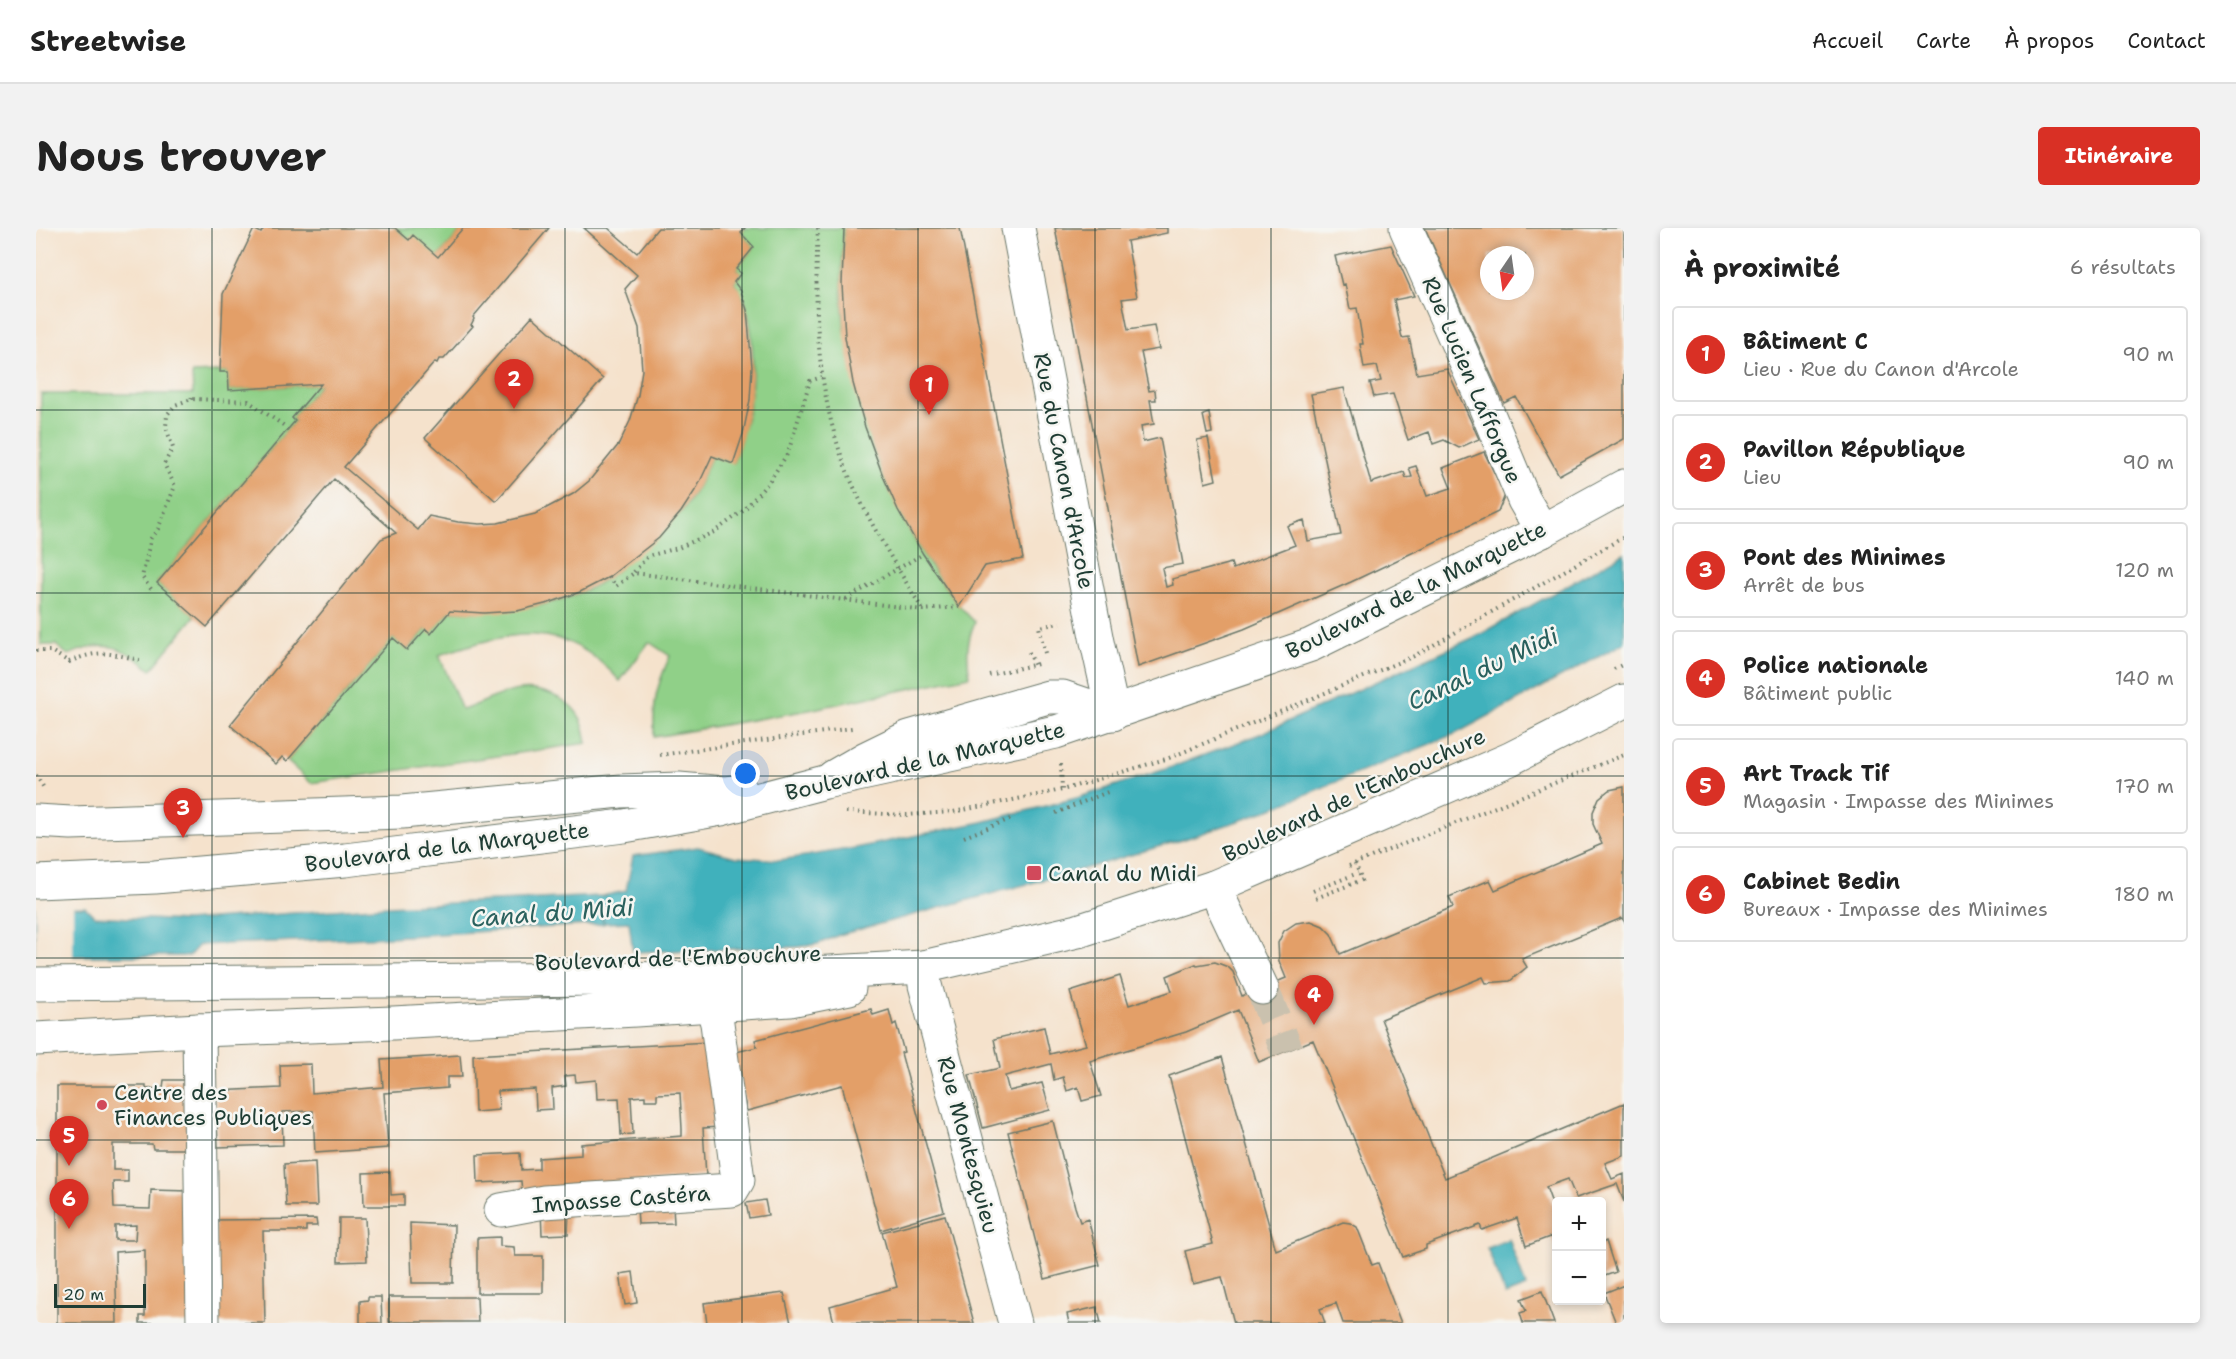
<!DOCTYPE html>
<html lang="fr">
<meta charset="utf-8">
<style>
body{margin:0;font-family:"Shantell Sans",sans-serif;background:#f2f2f2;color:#222}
.controls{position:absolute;right:18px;bottom:18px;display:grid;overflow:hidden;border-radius:6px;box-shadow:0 3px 9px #0003}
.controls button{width:54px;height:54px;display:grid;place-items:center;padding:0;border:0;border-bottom:2px solid #e0e0e0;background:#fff;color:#222;font:30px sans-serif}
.compass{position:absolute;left:1444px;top:18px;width:54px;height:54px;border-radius:50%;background:#fff;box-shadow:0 3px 9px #0003;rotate:193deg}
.scale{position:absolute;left:18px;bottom:15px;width:92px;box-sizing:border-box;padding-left:6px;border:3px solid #1f3d34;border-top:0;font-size:16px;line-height:21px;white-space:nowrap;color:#1f3d34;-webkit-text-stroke:4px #f6f6f2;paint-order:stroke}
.you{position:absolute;left:710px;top:546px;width:21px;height:21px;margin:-15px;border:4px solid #fff;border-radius:50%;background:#1a73e8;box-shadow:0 0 0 9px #1a73e833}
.badge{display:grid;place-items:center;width:39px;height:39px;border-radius:50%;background:#d93025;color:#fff;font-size:20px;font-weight:700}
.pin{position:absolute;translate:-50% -50px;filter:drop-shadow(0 2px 3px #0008)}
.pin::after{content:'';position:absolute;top:32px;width:21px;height:18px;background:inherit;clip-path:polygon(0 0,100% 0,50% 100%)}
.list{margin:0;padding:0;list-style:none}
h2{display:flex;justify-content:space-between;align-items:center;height:78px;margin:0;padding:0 24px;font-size:26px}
h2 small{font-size:20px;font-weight:400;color:#767676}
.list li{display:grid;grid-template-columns:39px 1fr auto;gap:18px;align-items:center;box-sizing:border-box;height:96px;margin:0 12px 12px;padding:0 12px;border:2px solid #e0e0e0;border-radius:6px}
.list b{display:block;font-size:22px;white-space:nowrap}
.list p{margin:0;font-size:20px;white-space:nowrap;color:#767676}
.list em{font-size:20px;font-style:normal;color:#767676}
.map{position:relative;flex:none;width:1588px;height:1095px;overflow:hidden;border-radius:6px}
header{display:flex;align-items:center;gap:36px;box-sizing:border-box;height:84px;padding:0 30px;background:#fff;border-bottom:2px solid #e0e0e0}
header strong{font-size:28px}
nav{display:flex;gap:33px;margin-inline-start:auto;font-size:21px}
.intro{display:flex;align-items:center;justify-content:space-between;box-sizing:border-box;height:144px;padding:0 36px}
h1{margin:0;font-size:42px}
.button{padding:15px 27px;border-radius:6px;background:#d93025;color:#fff;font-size:21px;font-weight:700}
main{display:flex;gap:36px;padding:0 36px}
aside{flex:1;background:#fff;border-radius:6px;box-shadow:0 3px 9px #0003}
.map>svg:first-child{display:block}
</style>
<header>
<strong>Streetwise</strong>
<nav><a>Accueil</a><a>Carte</a><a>À propos</a><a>Contact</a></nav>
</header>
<div class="intro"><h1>Nous trouver</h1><a class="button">Itinéraire</a></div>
<main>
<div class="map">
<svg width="1588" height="1095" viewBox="0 0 1588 1095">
<rect width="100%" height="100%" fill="#f6f6f2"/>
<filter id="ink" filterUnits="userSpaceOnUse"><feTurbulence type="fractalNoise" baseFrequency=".0167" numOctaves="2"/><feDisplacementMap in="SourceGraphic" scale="12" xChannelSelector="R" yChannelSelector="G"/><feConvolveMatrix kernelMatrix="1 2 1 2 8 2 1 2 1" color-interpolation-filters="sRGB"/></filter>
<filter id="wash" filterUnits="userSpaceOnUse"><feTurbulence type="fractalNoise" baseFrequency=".008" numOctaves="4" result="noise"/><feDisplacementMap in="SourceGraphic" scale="24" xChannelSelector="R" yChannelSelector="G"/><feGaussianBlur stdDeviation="1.35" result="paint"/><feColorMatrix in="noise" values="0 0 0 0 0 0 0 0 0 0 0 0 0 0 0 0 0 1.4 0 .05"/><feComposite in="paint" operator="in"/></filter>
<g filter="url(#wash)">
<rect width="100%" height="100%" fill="#f5e2cc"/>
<path fill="#90d088" stroke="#58865e" stroke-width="1.5" d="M359,0H427L402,29L373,12Z
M709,0H808C806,36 804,74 810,110C822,192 850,270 896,340C909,359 922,378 939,394C931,412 930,428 934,448L773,482L618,509C617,474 620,459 634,428L613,414L584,453C527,389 476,403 403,427L426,482C445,476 463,465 483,462C502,459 530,469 541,485C548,494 549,505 551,515L275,555L251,533L357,410L372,422L390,401L395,405L414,383C468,386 527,381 573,349C585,340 596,328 607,318C619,307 634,297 645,284C659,268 667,247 676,228L697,235C704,215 711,194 714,172C719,138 719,81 698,54L705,45L700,41L718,19L705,5Z
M184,144H192L193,162L285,156L256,190L259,193L121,355L159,388L115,442C86,417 68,411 32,427L20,417H5V166H157L156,145Z"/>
<path fill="#41b1bc" stroke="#307778" stroke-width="1.5" d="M1588,325V415L1421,505L1214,589L1152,610L1058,638L803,707L782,716L761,719L597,724L593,694L569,695L563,683L564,674L562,683L568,696L354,709L163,717L153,728H0V680L49,679L58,688L149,693L351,678L566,668L590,663L597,628L662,619L700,629L744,632L819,620L946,594L1041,570L1139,538L1224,506L1445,406Z
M1473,1011L1490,1059L1469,1067L1451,1020Z"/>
<path fill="#f5e2cc" d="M37,676V731H0V677Z"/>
<g id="blocks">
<path fill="#e39f68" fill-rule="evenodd" d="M228,0H359L373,12L377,7L402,29L427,0H513L437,89L438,91L435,97L437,98L408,131H403L401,135L399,134L308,239L382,302L393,288L422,294L444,296L462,295L499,286L537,266L553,253L583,216L594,193L602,167L606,142L603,100L589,61L601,47L548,0H572L601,25L622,0H709L705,5L718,19L700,41L705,45L698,54L705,63L711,82L716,139L714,172L707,206L697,236L676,228L662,258L645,284L623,310L573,349L544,364L513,375L481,383L448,385L414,383L395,406L390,401L371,422L357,410L251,533L246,529L240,536L194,497L345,311L360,305L298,251L171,399L121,355L259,193L256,190L285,156L193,162L192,144H184L187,66L218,1L225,5Z
M808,0H924L987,331L949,338L923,379L887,326L862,282L847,248L829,199L817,155L809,109L806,56Z
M1019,0H1131V5L1091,13L1101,69L1086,71L1092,102L1118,98L1123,121L1105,124L1113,163L1119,162L1120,172H1114L1118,196L1105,198L1107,214L1124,210L1147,336L1126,340L1130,359L1137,357L1136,351L1195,335L1197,341L1259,317L1251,298L1268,292L1272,313L1305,307L1275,166L1308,160L1335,255L1368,244L1370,250L1376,249L1373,240L1380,238L1391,268L1415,260L1407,240L1448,224L1469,267L1462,284L1315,354L1208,401L1102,439Z
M1389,0H1588V211L1523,247L1480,169L1468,175ZM1453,27H1489V63H1453Z
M1355,17L1378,68L1358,72L1366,110L1373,109L1381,146L1411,141L1443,211L1423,220L1408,212L1397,216L1393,204L1372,212L1357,166L1338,169L1334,155L1345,153L1341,138L1328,140L1324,116H1327L1321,80L1314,81L1309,56L1306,57L1299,28Z
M496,88L567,151L460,273L389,210Z
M1173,185L1176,205L1171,206L1167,187Z
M1172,210L1180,252L1169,255L1161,212Z
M1588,559V693L1586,690L1486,731L1491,739L1474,753L1450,755L1447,749L1345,791L1409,950L1588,875V928L1569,935L1576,951L1588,946V974L1581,956L1540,970L1532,951L1510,959L1517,978L1520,977V1020L1516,1008L1490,1018L1481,990L1446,1002L1444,997L1390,1017V1021L1367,1029L1277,812L1223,834L1202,782L1150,804L1054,833L1065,868L1046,873L1042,859L1031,863L1027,849L1018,852L1015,836L969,848L973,863L1006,855L1014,882L947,900L933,847L964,840L958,811L1008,799L1014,826L1050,817L1034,764L1084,748L1093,777L1136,763L1131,748L1160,736L1161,737L1179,734L1192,739L1197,744L1206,768L1250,750L1243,733L1242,715L1248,703L1260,695L1275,693L1287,698L1295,706L1304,726L1417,679L1413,669L1454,652L1459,662L1566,616L1557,596V584L1563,570L1573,562Z
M835,781L837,787L853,782L857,797L860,795L868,824L865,825L908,983L845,1002L806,857L711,883L696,825L721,819L719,812Z
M672,814L685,899L667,900L670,948L486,964L485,953L442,955L441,927L484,925L485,942L503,941V930L545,927V916L646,908V901L644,865L621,866V872H609V868L595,869L597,906L585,907L583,870L561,871L560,852L540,854L539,847L529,848L530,858L516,860L517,881L500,882L499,861L462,863L463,882L439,884L437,827Z
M424,827L426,849H411V860L348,865L352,920L279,925L277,883L246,884L247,917L182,919L180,863L245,860L244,837L275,836L276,865L347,859L345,832Z
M1186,829L1240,1022L1307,994L1314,995L1321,999L1336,1037L1342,1035L1365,1095H1307L1300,1075L1284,1081L1289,1095H1198L1186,1049L1157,1056L1149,1023L1177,1016L1133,848Z
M128,852H153V921H117L116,916H77V942H92V954H77L78,980L114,981L115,962L154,963L155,1095H104V1088H109V1022L79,1024L81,1095H21V858H110V861L127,860ZM100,997L99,1012H79V998Z
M1017,893L1039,979L1044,994L1052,991L1064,1037L1009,1051L972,904Z
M279,934L281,978H250L248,936Z
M354,944L355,967L368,966V978H328L327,945Z
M729,972L732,987L713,990L710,975Z
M637,978L638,995L602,996L601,979Z
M533,981L532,1006L506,1007L505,982Z
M909,987L938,1095H798L794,1078L861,1059L846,1004Z
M303,990H329L331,1033L302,1034Z
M280,991L281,998H270V1003H227L229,1095H181L179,992Z
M374,995L418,997L417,1055H376Z
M464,1009V1018L478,1019L479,1028H507V1065H441V1010Z
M1570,1013L1580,1044L1566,1049V1015Z
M597,1044L601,1075L589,1077L584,1046Z
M1588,1057V1095H1580L1568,1065Z
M1506,1063L1518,1095H1487L1484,1085L1490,1083L1485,1071Z
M748,1065L755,1095H671L668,1075Z
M332,1069H345L346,1095H324V1073L332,1072Z
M353,1069H441L442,1094H353Z
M1061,1079L1065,1095H1033L1031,1086Z"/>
</g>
</g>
<g filter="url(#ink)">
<use href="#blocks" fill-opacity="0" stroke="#6a7769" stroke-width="1.5"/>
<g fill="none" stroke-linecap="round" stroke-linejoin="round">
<path stroke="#cac1ae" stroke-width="33" stroke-dasharray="33 16" stroke-linecap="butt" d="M1226,760L1251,823"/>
<defs>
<path id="minor" d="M982,0L1061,414L1077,486
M1370,0L1443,164L1488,272L1506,303
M797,549L830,530L873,509L1012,469H1027L1077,486
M1178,659L1226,760
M887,739L889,757L979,1095
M163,802L167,1095
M465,982L508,974L696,962L702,952L681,795L676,777"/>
<path id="major" d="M0,593L35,595L366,584L585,563L643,561L689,565L705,563
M0,654L119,649L309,632L588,598L685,581L789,554L1020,504L1275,417L1506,303L1588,258
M0,756L680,750L887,739L1042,703L1178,659L1474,531L1588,473
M0,811L163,802L357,795L600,782L754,772L813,760"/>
</defs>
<use href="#minor" stroke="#6a7769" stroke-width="35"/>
<use href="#major" stroke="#6a7769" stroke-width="35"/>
<path stroke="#6a7769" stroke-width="4" stroke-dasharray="1.5 4.5" stroke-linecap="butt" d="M782,0C778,81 780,161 809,238C829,289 859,336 887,382
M155,171L158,166
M598,344L612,328L642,320L678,304L707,283L732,255L752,225L774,153L786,149
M573,349L580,358L598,345L887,382L923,379
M115,361L106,349L115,310L122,301L139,258L128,236L137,220L130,199L131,187L139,177L155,171L212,173L250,199
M810,371L887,326
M0,423H15L33,434C63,421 72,425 104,432
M993,424L999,438
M1009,425L1003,399L1024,395
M1578,441L1588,436
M953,447L1002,436
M624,527L816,500
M1025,536L1026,562
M0,547L8,560
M810,584L870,587L917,584L1026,562L1133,530L1378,428L1588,309
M1020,585L1074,563
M928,609L977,590
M1313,638L1588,527
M1277,663L1322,645
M1280,670L1326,652L1319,635"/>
<use href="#minor" stroke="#fff" stroke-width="33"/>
<use href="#major" stroke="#fff" stroke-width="33"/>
</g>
</g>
<path fill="none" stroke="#1f3d34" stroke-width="1.5" stroke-opacity="0.55" d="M176,0V1095M353,0V1095M529,0V1095M706,0V1095M882,0V1095M1059,0V1095M1235,0V1095M1412,0V1095M0,182H1588M0,365H1588M0,548H1588M0,730H1588M0,912H1588"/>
<g fill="#d1495b" stroke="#f6f6f2" stroke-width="2">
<rect x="990" y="637" width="16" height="16" rx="3"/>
<circle cx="66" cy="877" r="6"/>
</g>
<g text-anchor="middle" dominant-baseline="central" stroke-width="5" stroke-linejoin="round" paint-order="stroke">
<g font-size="22" fill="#1f3d34" stroke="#f6f6f2">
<text transform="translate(1436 152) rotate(67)">Rue Lucien Lafforgue</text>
<text transform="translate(1028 243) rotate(79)">Rue du Canon d'Arcole</text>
<text transform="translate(1380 362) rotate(-26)">Boulevard de la Marquette</text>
<text transform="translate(889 533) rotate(-13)">Boulevard de la Marquette</text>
<text transform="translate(1318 567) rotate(-25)">Boulevard de l'Embouchure</text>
<text transform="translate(411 619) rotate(-7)">Boulevard de la Marquette</text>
<text transform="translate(642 730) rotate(-2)">Boulevard de l'Embouchure</text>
<text transform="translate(932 917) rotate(75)">Rue Montesquieu</text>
<text transform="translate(585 971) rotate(-4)">Impasse Castéra</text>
</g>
<g font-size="22" fill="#1f3d34" stroke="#f6f6f2" text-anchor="start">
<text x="1012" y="645">Canal du Midi</text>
<text x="78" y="864">Centre des<tspan x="78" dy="25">Finances Publiques</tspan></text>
</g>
<g font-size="24" font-style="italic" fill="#29605d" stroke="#f6f6f2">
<text transform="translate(1447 441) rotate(-25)">Canal du Midi</text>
<text transform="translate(516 685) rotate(-4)">Canal du Midi</text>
</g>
</g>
</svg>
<div class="controls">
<button>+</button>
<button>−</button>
</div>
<svg class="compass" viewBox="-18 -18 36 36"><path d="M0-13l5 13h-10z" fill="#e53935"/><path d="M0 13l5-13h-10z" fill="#767676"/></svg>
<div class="scale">20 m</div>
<div class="you"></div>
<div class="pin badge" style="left:893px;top:187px">1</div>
<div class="pin badge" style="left:478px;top:181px">2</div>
<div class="pin badge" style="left:147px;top:610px">3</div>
<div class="pin badge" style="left:1278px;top:797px">4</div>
<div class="pin badge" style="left:33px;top:938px">5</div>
<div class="pin badge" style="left:33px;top:1001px">6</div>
</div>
<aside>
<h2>À proximité<small>6 résultats</small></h2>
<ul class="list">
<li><span class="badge">1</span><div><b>Bâtiment C</b><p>Lieu · Rue du Canon d'Arcole</p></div><em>90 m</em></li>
<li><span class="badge">2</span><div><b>Pavillon République</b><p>Lieu</p></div><em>90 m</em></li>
<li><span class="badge">3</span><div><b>Pont des Minimes</b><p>Arrêt de bus</p></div><em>120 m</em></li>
<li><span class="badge">4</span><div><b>Police nationale</b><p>Bâtiment public</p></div><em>140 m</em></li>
<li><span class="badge">5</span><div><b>Art Track Tif</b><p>Magasin · Impasse des Minimes</p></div><em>170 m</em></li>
<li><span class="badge">6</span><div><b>Cabinet Bedin</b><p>Bureaux · Impasse des Minimes</p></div><em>180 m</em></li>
</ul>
</aside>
</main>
